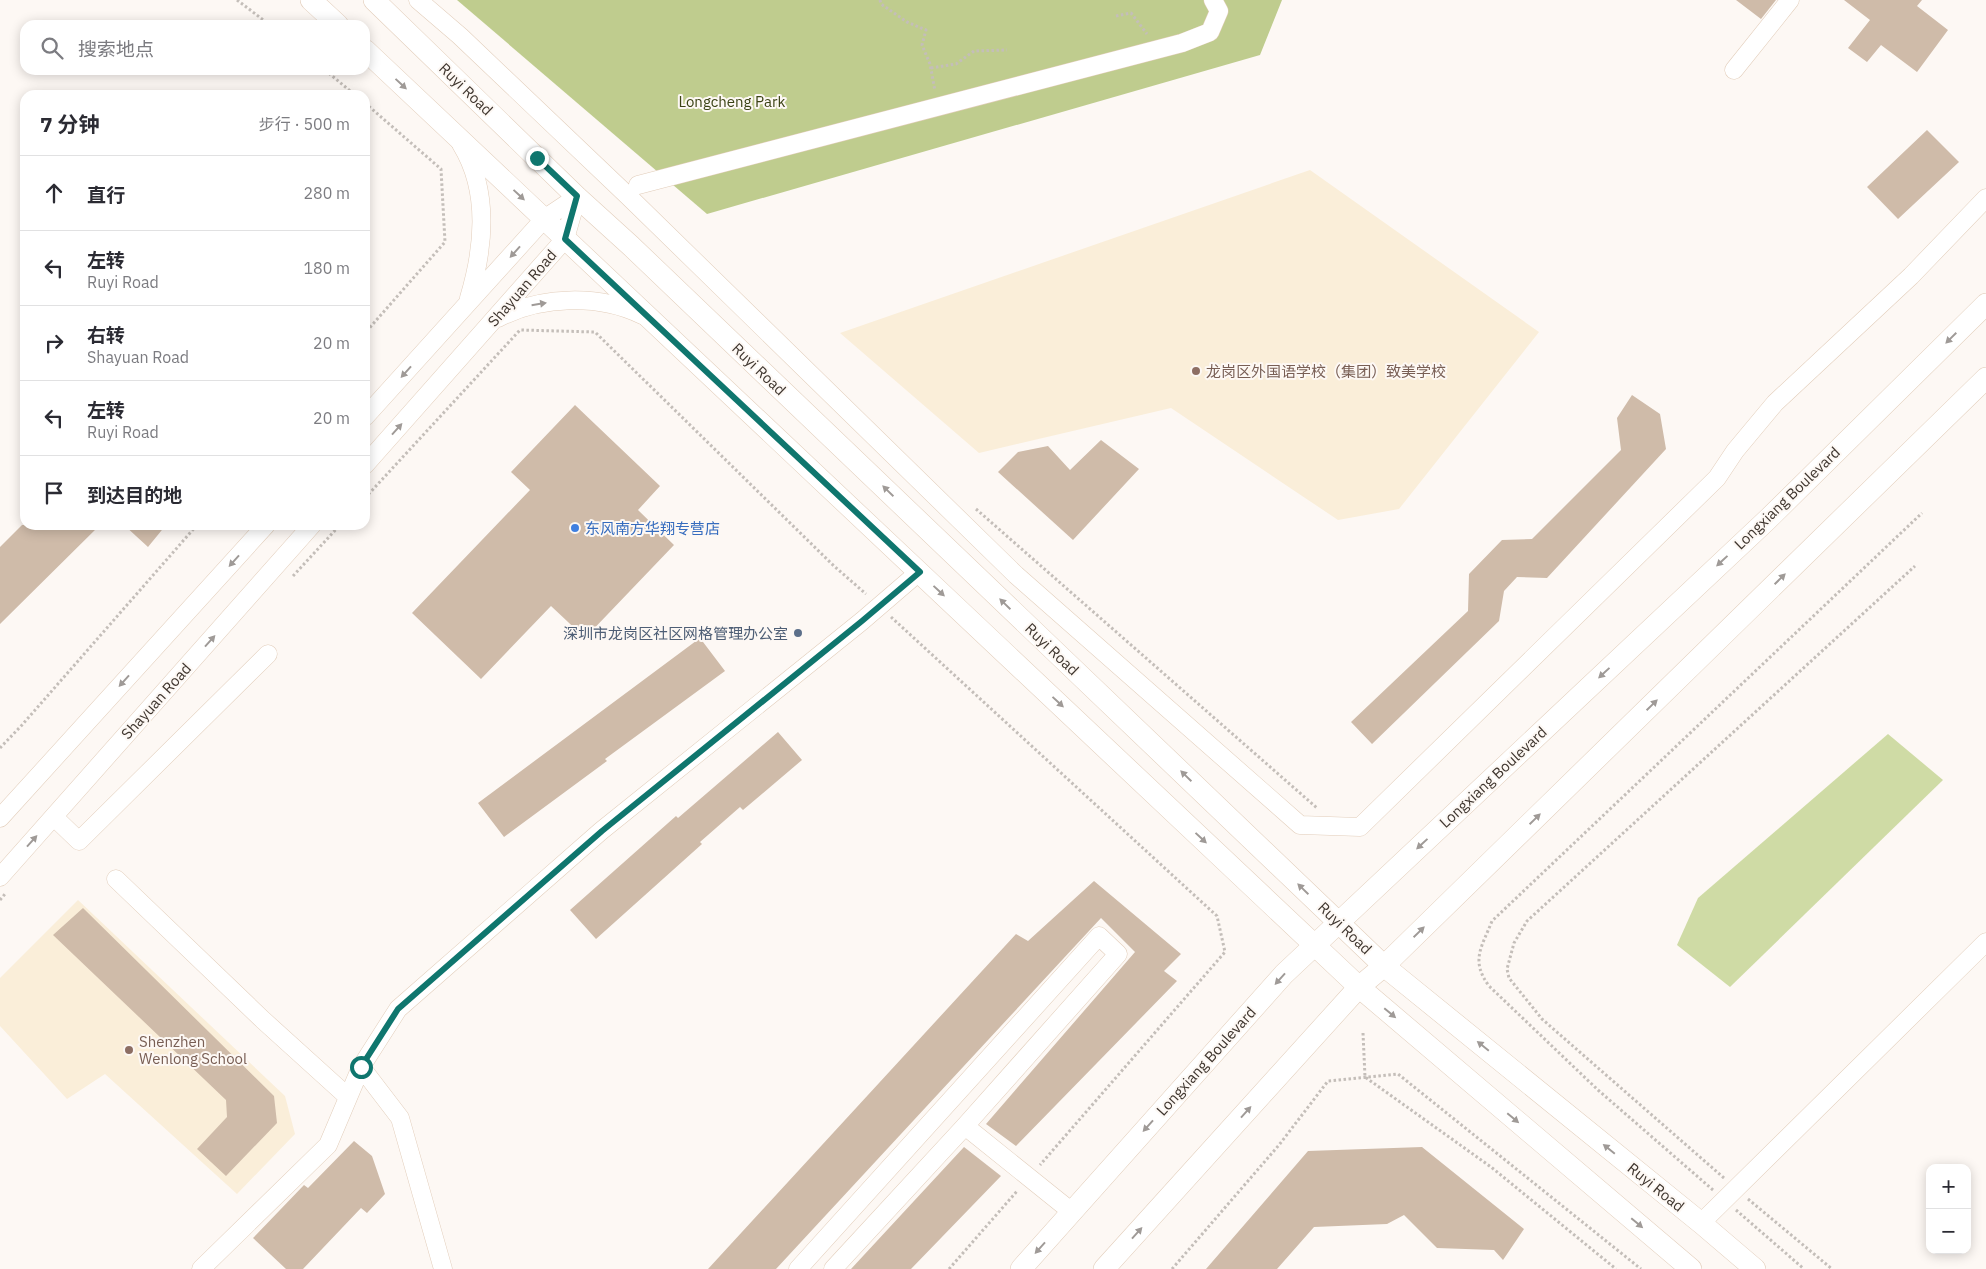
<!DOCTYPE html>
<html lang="zh">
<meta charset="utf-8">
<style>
body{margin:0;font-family:"IBM Plex Sans","Noto Sans SC",sans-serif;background:#f7f7f7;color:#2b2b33}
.controls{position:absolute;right:15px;bottom:15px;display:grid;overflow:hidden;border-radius:10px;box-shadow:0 2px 12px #0003}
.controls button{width:45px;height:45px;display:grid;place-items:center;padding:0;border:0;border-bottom:1px solid #e1e1e2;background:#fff;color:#2b2b33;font:25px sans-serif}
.stop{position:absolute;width:15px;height:15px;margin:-11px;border:4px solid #0f766e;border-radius:50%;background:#fff}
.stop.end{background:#0f766e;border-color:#fff;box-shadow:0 1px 5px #0008}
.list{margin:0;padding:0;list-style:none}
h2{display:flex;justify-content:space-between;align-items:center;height:65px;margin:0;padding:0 20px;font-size:21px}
h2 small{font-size:16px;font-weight:400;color:#7c7c81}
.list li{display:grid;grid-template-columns:32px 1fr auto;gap:15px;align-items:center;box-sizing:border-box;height:75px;padding:0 20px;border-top:1px solid #e1e1e2}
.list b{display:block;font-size:19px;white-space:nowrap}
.list p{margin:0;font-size:16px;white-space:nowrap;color:#7c7c81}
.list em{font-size:16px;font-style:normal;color:#7c7c81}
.icon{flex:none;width:28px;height:28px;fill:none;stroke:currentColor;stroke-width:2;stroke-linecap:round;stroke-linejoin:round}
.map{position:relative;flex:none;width:1986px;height:1269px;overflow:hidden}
.search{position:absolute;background:#fff;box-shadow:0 2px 12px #0003;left:20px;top:20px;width:350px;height:55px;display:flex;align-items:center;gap:12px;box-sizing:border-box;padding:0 18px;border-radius:15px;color:#7c7c81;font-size:19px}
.panel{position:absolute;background:#fff;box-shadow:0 2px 12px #0003;left:20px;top:90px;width:350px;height:440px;border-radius:15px}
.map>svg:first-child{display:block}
</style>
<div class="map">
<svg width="1986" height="1269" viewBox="0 0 1986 1269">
<rect width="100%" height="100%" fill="#fdf8f4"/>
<path fill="#faeed9" d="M1310,170L1539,332L1399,509L1338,520L1171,408L979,453L840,333Z
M78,900L285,1096L295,1134L237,1194L105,1074L67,1099L0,1026V978Z"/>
<path fill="#cfdba5" d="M1888,734L1943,780L1730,987L1677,945L1698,898Z"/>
<path fill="#bfcc8e" d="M457,0H1282L1260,55L707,214Z"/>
<path fill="#cfbba9" d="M1736,0H1776L1761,19Z
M1844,0H1922L1917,6L1948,30L1917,72L1881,45L1867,62L1848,48L1870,20Z
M1927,130L1959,162L1898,219L1867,187Z
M1632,395L1660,414L1666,449L1547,578L1517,577L1504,591L1499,621L1372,744L1351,722L1468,611L1469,574L1502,540L1532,539L1621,450L1617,418Z
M575,405L660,486L638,510L674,545L585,638L551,606L481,679L412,613L530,490L511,472Z
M1101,440L1139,469L1073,540L998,472L1018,452L1048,446L1070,470Z
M22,525H100L0,624V547Z
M124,525H166L148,547Z
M700,638L725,671L605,759L607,761L504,837L478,803Z
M778,732L802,760L743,810L740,807L700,842L702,844L596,939L570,910L676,816L678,818Z
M1094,881L1181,954L1164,971L1177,981L1016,1146L986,1124L1135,952L1101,918L776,1269H708L1016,934L1028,941Z
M83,908L274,1096L277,1123L226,1176L197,1149L227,1117L226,1100L53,935Z
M354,1141L372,1156L385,1194L367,1213L361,1208L303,1269H286L253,1238L304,1185L308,1188Z
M964,1147L1001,1176L911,1269H851Z
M1422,1147L1524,1229L1503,1260L1494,1250L1437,1248L1404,1215L1387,1224L1314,1227L1277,1269H1206L1308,1151Z"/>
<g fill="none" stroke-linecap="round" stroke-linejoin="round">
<defs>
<path id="minor" d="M418,0L460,36L628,196L1016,575L1300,825L1360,827L1717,478L1735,451L1775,403L1911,276L1986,198
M1734,70L1790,0
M461,144C490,191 484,248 469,298
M638,185L1182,43L1210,32L1219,11L1213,0
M498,318C541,296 599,294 642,315
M365,417L544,219L577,197
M365,465L565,239L577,197
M54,817L79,841L268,654
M0,818L266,525
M0,877L312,525
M116,879L263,1020L348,1097
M361,1067L398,1009L601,831L862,621L919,572
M965,1126L1072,1212
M1701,1223L1986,942
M201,1269L328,1145L361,1067L400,1118L443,1269
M798,1269L1099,936L1118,954L965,1126L833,1269"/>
<path id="major" d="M311,0L338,25
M374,0L577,197L631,246L1384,966L1701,1223L1755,1269
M365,50L1359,987L1691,1269
M1021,1269L1284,974L1768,519L1986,304
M1104,1269L1359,987L1384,966L1986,378"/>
</defs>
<use href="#minor" stroke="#e2cdba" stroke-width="19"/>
<use href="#major" stroke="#e2cdba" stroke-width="22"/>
<path stroke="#c4beb9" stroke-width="3" stroke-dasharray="2.5 2.5" stroke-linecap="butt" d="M237,0L270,25
M880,0L881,4L907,22L926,30L922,45L930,64L935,91
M1116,16L1131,13L1147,34
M931,68L956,64L974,51L1007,50
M325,70L355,95
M365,103L441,169L445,242L365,333
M365,498L520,330L595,332L834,566L866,594
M976,509L1317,808
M293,576L340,525
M891,617L1217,916L1225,952L1040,1165
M0,748L22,725L197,525
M0,900L5,894
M1363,1033L1365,1077L1491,1167L1616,1269
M1724,1178L1542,1019L1509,978L1507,969L1514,943L1527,921L1915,566
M1713,1190L1598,1090L1489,986C1470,960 1482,947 1492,921L1922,513
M1748,1199L1832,1269
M1736,1210L1804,1269
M949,1269L1018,1190
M1172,1269L1279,1145L1328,1081L1398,1074L1641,1269"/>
<use href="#minor" stroke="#fff" stroke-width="18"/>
<use href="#major" stroke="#fff" stroke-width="21"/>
</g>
<defs><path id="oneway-solid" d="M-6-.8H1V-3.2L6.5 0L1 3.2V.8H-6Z" transform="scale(1.25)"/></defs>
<g fill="#9f9a97">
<use href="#oneway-solid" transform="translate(401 84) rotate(43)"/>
<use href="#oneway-solid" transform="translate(519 195) rotate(43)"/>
<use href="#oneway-solid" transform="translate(515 252) rotate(132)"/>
<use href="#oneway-solid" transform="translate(539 304) rotate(-9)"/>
<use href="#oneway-solid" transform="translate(1951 338) rotate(135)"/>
<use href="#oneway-solid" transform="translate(406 372) rotate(132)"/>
<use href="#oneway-solid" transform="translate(397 429) rotate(-48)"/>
<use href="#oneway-solid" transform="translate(888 491) rotate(-136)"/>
<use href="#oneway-solid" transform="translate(234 561) rotate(132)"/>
<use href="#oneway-solid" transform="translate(1722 561) rotate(137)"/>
<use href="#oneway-solid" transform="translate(1780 579) rotate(-44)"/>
<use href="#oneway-solid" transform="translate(939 591) rotate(43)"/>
<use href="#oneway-solid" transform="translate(1005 604) rotate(-136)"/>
<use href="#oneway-solid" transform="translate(210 641) rotate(-48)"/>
<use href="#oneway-solid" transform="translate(1604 673) rotate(137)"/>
<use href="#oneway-solid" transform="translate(124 681) rotate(132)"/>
<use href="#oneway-solid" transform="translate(1058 702) rotate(43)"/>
<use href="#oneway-solid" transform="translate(1652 705) rotate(-44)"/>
<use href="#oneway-solid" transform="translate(1186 776) rotate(-136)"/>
<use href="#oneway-solid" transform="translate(1535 819) rotate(-44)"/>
<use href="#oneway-solid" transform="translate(1201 838) rotate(43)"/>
<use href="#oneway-solid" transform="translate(32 841) rotate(-48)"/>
<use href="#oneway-solid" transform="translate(1422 844) rotate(137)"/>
<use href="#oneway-solid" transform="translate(1303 889) rotate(-136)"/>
<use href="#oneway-solid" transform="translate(1419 932) rotate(-44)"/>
<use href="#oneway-solid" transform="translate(1280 979) rotate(132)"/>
<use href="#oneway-solid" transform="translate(1390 1013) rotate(40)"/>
<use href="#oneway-solid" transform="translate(1483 1046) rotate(-141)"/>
<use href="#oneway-solid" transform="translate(1246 1112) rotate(-48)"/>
<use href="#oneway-solid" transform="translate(1513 1118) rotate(40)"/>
<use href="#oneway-solid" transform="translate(1148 1126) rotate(132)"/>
<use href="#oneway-solid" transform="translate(1609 1149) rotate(-141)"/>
<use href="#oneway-solid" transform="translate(1637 1223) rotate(40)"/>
<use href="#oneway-solid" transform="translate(1137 1233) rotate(-48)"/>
<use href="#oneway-solid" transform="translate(1040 1248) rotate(132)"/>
</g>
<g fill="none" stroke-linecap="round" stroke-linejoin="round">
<path stroke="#0f766e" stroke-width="6" d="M361,1067L398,1009L602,831L862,621L920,572L565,239L577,196L537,158"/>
</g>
<g fill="#8d6e63" stroke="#fdf8f4" stroke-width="2">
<circle cx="1196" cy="371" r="5"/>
<circle cx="129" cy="1050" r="5"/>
</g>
<circle fill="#3f7fe0" stroke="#fdf8f4" stroke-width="2" cx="575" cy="528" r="5"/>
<circle fill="#5c6f8a" stroke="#fdf8f4" stroke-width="2" cx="798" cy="633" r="5"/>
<g text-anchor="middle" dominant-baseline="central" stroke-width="4" stroke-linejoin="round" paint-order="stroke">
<g font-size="15" fill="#3f362f" stroke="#fdf8f4">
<text transform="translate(466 89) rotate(44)">Ruyi Road</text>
<text transform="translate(522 288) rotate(-49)">Shayuan Road</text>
<text transform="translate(759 369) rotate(44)">Ruyi Road</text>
<text transform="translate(1787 498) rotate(-44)">Longxiang Boulevard</text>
<text transform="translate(1052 649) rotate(44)">Ruyi Road</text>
<text transform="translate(156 701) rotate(-48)">Shayuan Road</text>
<text transform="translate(1493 777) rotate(-43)">Longxiang Boulevard</text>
<text transform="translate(1345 928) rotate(44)">Ruyi Road</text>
<text transform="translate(1206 1061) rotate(-48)">Longxiang Boulevard</text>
<text transform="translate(1656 1187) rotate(39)">Ruyi Road</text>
</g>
<g font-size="15" fill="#3b4315" stroke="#fdf8f4">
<text x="732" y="101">Longcheng Park</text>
</g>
<g font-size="15" fill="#785e54" stroke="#fdf8f4" text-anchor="start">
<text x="1206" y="371">龙岗区外国语学校（集团）致美学校</text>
<text x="139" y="1041">Shenzhen<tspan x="139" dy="17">Wenlong School</tspan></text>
</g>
<g font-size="15" fill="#366cbe" stroke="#fdf8f4" text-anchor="start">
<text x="585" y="528">东风南方华翔专营店</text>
</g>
<g font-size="15" fill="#4e5e75" stroke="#fdf8f4" text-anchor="end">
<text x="788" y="633">深圳市龙岗区社区网格管理办公室</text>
</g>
</g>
</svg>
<div class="controls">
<button>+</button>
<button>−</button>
</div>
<div class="stop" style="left:361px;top:1067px"></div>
<div class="stop end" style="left:537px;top:158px"></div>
<div class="search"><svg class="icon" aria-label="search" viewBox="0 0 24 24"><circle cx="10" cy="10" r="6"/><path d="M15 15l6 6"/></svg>搜索地点</div>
<section class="panel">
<h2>7 分钟<small>步行 · 500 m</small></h2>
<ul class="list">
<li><svg class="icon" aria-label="ahead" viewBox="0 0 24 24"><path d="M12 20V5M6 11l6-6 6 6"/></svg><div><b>直行</b></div><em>280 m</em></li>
<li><svg class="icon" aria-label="left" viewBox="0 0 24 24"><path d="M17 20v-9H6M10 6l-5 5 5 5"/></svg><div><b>左转</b><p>Ruyi Road</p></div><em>180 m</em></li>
<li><svg class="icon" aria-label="right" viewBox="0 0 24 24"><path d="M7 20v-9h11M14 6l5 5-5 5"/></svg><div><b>右转</b><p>Shayuan Road</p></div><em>20 m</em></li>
<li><svg class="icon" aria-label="left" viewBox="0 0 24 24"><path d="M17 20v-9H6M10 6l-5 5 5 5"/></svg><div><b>左转</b><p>Ruyi Road</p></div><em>20 m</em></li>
<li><svg class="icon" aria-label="arrive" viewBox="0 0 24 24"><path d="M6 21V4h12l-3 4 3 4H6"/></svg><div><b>到达目的地</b></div></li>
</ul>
</section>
</div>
